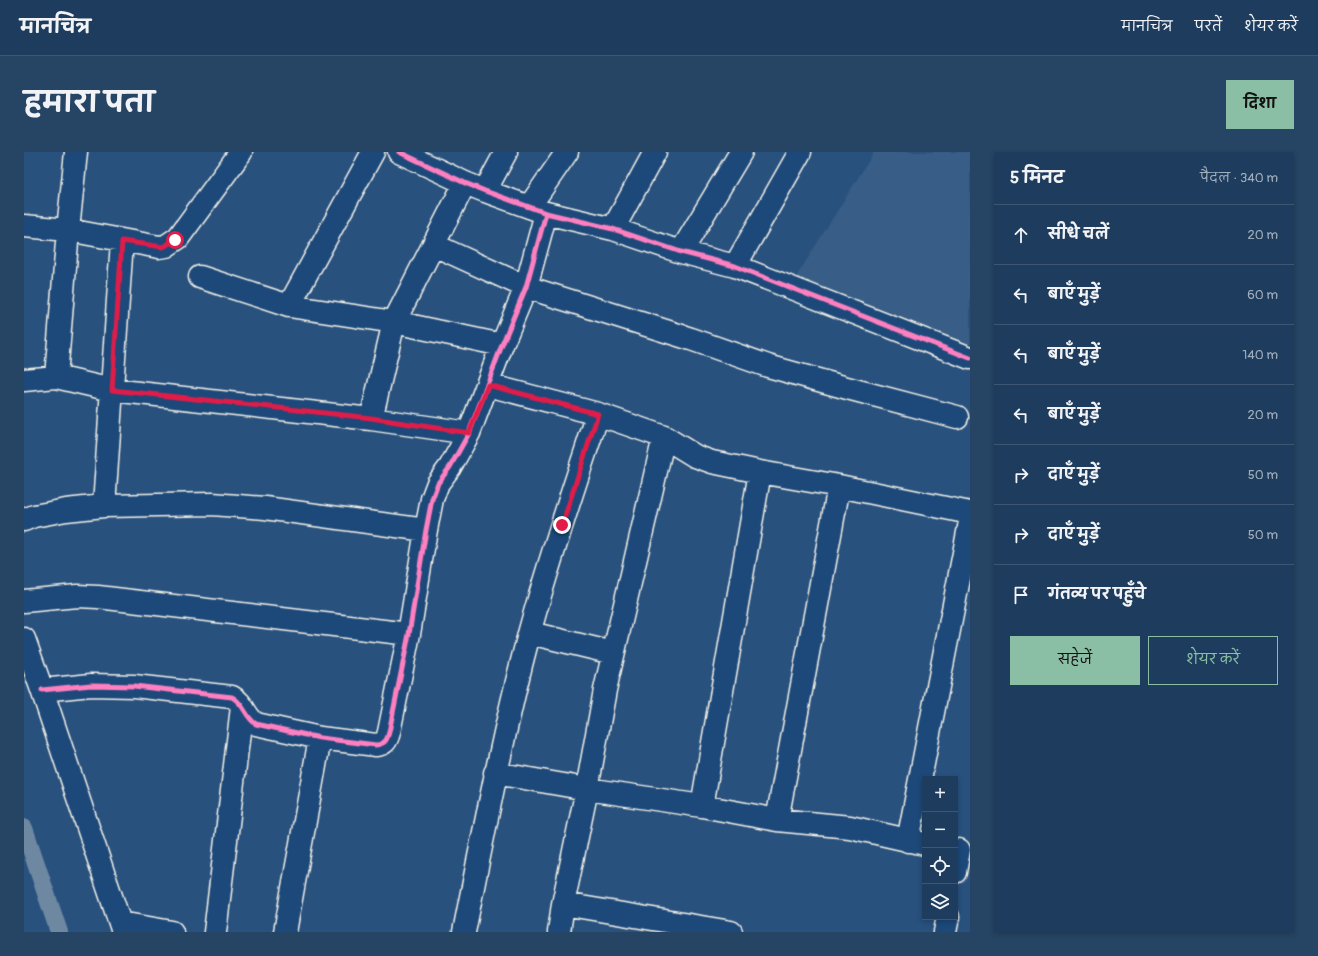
<!DOCTYPE html>
<html lang="hi">
<meta charset="utf-8">
<style>
body{margin:0;font-family:Pangolin,"Playpen Sans Deva",sans-serif;background:#264464;color:#f1f3f6}
.controls{position:absolute;right:12px;bottom:12px;display:grid;overflow:hidden;border-radius:0px;box-shadow:0 2px 6px #0003}
.controls button{width:36px;height:36px;display:grid;place-items:center;padding:0;border:0;border-bottom:1px solid #3c5673;background:#1e3d5e;color:#f1f3f6;font:20px sans-serif}
.stop{position:absolute;width:12px;height:12px;margin:-9px;border:3px solid #e11d48;border-radius:50%;background:#fff}
.stop.end{background:#e11d48;border-color:#fff;box-shadow:0 1px 4px #0008}
.list{margin:0;padding:0;list-style:none}
h2{display:flex;justify-content:space-between;align-items:center;height:52px;margin:0;padding:0 16px;font-size:17px}
h2 small{font-size:13px;font-weight:400;color:#a1aebc}
.list li{display:grid;grid-template-columns:26px 1fr auto;gap:12px;align-items:center;box-sizing:border-box;height:60px;padding:0 16px;border-top:1px solid #3c5673}
.list b{display:block;font-size:15px;white-space:nowrap}
.list em{font-size:13px;font-style:normal;color:#a1aebc}
.actions{display:flex;gap:8px;padding:12px 16px}
.actions a{flex:1;padding:9px 0;border:1px solid #8abfa5;border-radius:0px;text-align:center;font-size:14px;color:#8abfa5}
.actions .main{background:#8abfa5;color:#111}
.icon{flex:none;width:22px;height:22px;fill:none;stroke:currentColor;stroke-width:2;stroke-linecap:round;stroke-linejoin:round}
.map{position:relative;flex:none;width:946px;height:780px;overflow:hidden;border-radius:0px}
header{display:flex;align-items:center;gap:24px;box-sizing:border-box;height:56px;padding:0 20px;background:#1e3d5e;border-bottom:1px solid #3c5673}
header strong{font-size:19px}
nav{display:flex;gap:22px;margin-inline-start:auto;font-size:14px}
.intro{display:flex;align-items:center;justify-content:space-between;box-sizing:border-box;height:96px;padding:0 24px}
h1{margin:0;font-size:28px}
.button{padding:10px 18px;border-radius:0px;background:#8abfa5;color:#111;font-size:14px;font-weight:700}
main{display:flex;gap:24px;padding:0 24px}
aside{flex:1;background:#1e3d5e;border-radius:0px;box-shadow:0 2px 6px #0003}
.map>svg:first-child{display:block}
</style>
<header>
<strong>मानचित्र</strong>
<nav><a>मानचित्र</a><a>परतें</a><a>शेयर करें</a></nav>
</header>
<div class="intro"><h1>हमारा पता</h1><a class="button">दिशा</a></div>
<main>
<div class="map">
<svg width="946" height="780" viewBox="0 0 946 780">
<rect width="100%" height="100%" fill="#28517e"/>
<filter id="ink" filterUnits="userSpaceOnUse"><feTurbulence type="fractalNoise" baseFrequency=".025" numOctaves="2"/><feDisplacementMap in="SourceGraphic" scale="8" xChannelSelector="R" yChannelSelector="G"/><feConvolveMatrix kernelMatrix="1 2 1 2 8 2 1 2 1" color-interpolation-filters="sRGB"/></filter>
<g filter="url(#ink)">
<path fill="#375d86" d="M850,0H946V193L767,133Z"/>
<g fill="none" stroke-linecap="round" stroke-linejoin="round">
<path stroke="#6e88a2" stroke-width="18" d="M0,676L35,780"/>
<defs>
<path id="minor" d="M375,0L441,31L461,39L522,61L589,77L657,100L711,114L946,206
M461,39L482,0
M505,55L543,0
M0,74L44,78L135,95L142,94L154,86L217,0
M589,77L631,0
M410,93L502,135L667,187L744,214L823,236L933,265
M657,100L717,0
M711,114L776,0
M176,125L265,154L370,170L478,193
M265,154L349,0
M32,225L44,78L52,0
M0,228L32,225L88,238L347,267L445,281
M464,233L574,262L640,285L671,304L688,310L736,320L815,334L946,361
M347,267L370,170L441,31
M80,354L98,89
M0,368L10,364L42,358L80,354L188,352L241,356L402,378
M0,449L53,444L74,445L385,482
M506,481L589,501
M0,487L18,538L99,780
M18,538L67,533L110,534L208,545C220,551 221,565 232,572L296,586L352,593C361,592 363,588 365,580L385,482L402,378L408,347L414,331L426,315L445,281L478,193L502,135L522,61
M471,621L563,637L678,654L753,668L826,675L901,692
M678,654L736,320
M753,668L815,334
M884,689L946,370
M931,720L935,698
M539,752L707,780
M96,771L148,780
M191,780L218,555
M261,780L296,586
M440,780C460,680 479,580 505,482C525,408 550,335 574,262
M535,780L539,752L563,637L581,538L640,285
M921,780L924,765"/>
</defs>
<use href="#minor" stroke="#f4f1e8" stroke-width="25"/>
<use href="#minor" stroke="#1f4a7a" stroke-width="22"/>
<defs>
<path id="cycleway" d="M375,0L441,31L461,39L522,61L589,77L657,100L711,114L946,206
M18,538L67,533L110,534L208,545C220,551 221,565 232,572L296,586L352,593C361,592 363,588 365,580L385,482L402,378L408,347L414,331L426,315L445,281L478,193L502,135L522,61"/>
</defs>
<use href="#cycleway" stroke="#1f4a7a" stroke-width="8"/>
<use href="#cycleway" stroke="#ff80c0" stroke-width="5"/>
</g>
</g>
<g fill="none" stroke-linecap="round" stroke-linejoin="round" filter="url(#ink)">
<path stroke="#e11d48" stroke-width="5" d="M151,88L139,95L98,89L88,238L347,266L445,281L464,233L574,262L538,373"/>
</g>
</svg>
<div class="controls">
<button>+</button>
<button>−</button>
<button><svg class="icon" aria-label="locate" viewBox="0 0 24 24"><circle cx="12" cy="12" r="6"/><path d="M12 2v4M12 18v4M2 12h4M18 12h4"/></svg></button>
<button><svg class="icon" aria-label="layers" viewBox="0 0 24 24"><path d="M12 4l9 5-9 5-9-5zM3 14l9 5 9-5"/></svg></button>
</div>
<div class="stop" style="left:151px;top:88px"></div>
<div class="stop end" style="left:538px;top:373px"></div>
</div>
<aside>
<h2>5 मिनट<small>पैदल · 340 m</small></h2>
<ul class="list">
<li><svg class="icon" aria-label="ahead" viewBox="0 0 24 24"><path d="M12 20V5M6 11l6-6 6 6"/></svg><div><b>सीधे चलें</b></div><em>20 m</em></li>
<li><svg class="icon" aria-label="left" viewBox="0 0 24 24"><path d="M17 20v-9H6M10 6l-5 5 5 5"/></svg><div><b>बाएँ मुड़ें</b></div><em>60 m</em></li>
<li><svg class="icon" aria-label="left" viewBox="0 0 24 24"><path d="M17 20v-9H6M10 6l-5 5 5 5"/></svg><div><b>बाएँ मुड़ें</b></div><em>140 m</em></li>
<li><svg class="icon" aria-label="left" viewBox="0 0 24 24"><path d="M17 20v-9H6M10 6l-5 5 5 5"/></svg><div><b>बाएँ मुड़ें</b></div><em>20 m</em></li>
<li><svg class="icon" aria-label="right" viewBox="0 0 24 24"><path d="M7 20v-9h11M14 6l5 5-5 5"/></svg><div><b>दाएँ मुड़ें</b></div><em>50 m</em></li>
<li><svg class="icon" aria-label="right" viewBox="0 0 24 24"><path d="M7 20v-9h11M14 6l5 5-5 5"/></svg><div><b>दाएँ मुड़ें</b></div><em>50 m</em></li>
<li><svg class="icon" aria-label="arrive" viewBox="0 0 24 24"><path d="M6 21V4h12l-3 4 3 4H6"/></svg><div><b>गंतव्य पर पहुँचे</b></div></li>
</ul>
<div class="actions"><a class="main">सहेजें</a><a>शेयर करें</a></div>
</aside>
</main>
